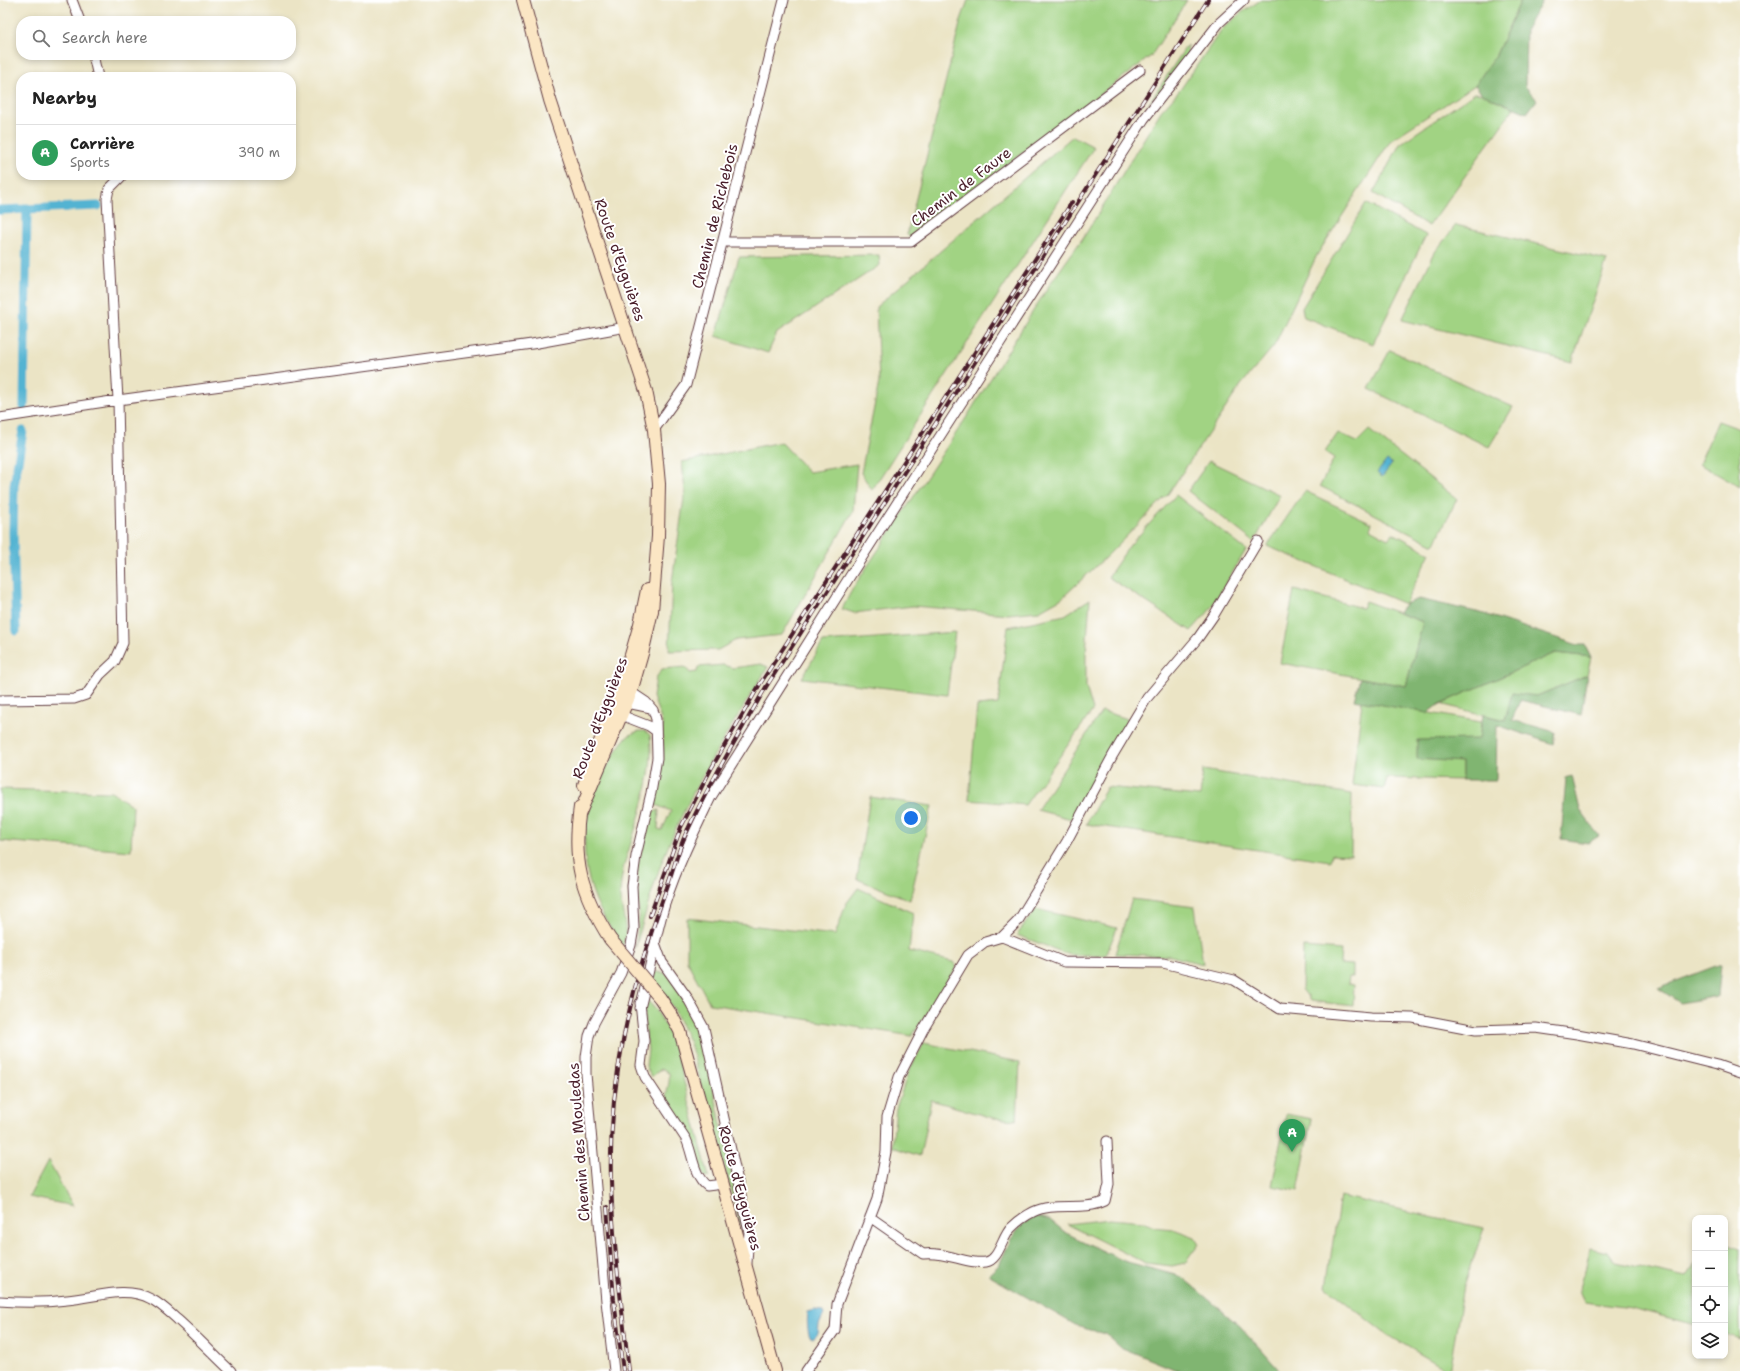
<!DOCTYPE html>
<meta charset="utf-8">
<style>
body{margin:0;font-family:"Shantell Sans",sans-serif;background:#f6f6f6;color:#222}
.controls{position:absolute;right:12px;bottom:12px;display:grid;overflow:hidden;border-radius:8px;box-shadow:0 2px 6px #0003}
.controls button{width:36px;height:36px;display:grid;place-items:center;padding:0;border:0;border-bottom:1px solid #e0e0e0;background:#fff;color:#222;font:20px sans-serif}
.you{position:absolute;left:911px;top:818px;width:14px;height:14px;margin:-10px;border:3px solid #fff;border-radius:50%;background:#1a73e8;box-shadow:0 0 0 6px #1a73e833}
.badge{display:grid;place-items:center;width:26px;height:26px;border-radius:50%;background:#1f6fb2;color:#fff;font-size:13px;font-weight:700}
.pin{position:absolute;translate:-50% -33px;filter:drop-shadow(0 1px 2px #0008)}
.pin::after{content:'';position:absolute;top:21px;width:14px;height:12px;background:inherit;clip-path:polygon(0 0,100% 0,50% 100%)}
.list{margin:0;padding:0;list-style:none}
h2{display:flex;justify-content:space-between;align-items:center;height:52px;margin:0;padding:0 16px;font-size:17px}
h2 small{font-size:13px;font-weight:400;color:#767676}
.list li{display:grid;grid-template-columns:26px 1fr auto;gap:12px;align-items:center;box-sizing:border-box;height:56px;padding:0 16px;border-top:1px solid #e0e0e0}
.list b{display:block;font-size:15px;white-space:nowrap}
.list p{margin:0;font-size:13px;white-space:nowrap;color:#767676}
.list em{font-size:13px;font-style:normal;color:#767676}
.icon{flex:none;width:22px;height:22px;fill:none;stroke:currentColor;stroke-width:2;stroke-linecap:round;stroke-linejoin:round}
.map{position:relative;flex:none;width:1740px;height:1371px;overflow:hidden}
.search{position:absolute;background:#fff;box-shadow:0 2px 6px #0003;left:16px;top:16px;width:280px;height:44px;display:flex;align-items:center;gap:10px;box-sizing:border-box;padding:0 14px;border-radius:16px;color:#767676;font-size:15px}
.panel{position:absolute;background:#fff;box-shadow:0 2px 6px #0003;left:16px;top:72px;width:280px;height:108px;border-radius:16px}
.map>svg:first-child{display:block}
</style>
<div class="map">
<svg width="1740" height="1371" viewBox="0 0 1740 1371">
<rect width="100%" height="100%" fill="#fff"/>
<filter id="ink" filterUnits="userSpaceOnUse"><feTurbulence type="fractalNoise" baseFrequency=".025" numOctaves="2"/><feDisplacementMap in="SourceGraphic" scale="8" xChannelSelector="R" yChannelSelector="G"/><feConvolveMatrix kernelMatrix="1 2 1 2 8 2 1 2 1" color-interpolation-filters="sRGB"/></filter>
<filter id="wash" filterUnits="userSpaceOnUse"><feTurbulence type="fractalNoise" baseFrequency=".012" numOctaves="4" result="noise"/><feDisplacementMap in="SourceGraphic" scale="16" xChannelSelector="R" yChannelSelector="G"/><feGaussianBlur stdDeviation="0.9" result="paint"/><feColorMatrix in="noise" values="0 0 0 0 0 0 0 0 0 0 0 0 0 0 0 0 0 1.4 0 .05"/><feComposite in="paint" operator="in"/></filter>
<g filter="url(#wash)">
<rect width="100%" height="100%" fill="#ebe4c5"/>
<path fill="#a1d383" stroke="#767957" d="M968,0H1187L1151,56L910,238L907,234L961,20Z
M1261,0H1521L1495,57L1475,85L1391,140L1317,255L1274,346L1241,385L1168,494L1108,555L1062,598L1039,611L1008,614L913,606L854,613L842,609L853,588L966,418L1050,284L1085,235L1161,111L1180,90L1222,29L1241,13Z
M1187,45C1187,48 1188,51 1188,54C1185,68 1158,94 1148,105Z
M1475,93L1482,94L1514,108L1429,226L1373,193L1400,144Z
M1073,136L1094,147L872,490L861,473L879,382L876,307Z
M1366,203L1426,235L1373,344L1304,317L1302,308Z
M1456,225L1607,260L1572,362L1402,320L1435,252Z
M879,255L880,265L777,333L768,353L716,336L739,257Z
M1390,350L1513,407L1489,447L1369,389Z
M1718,421L1740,429V487L1699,464Z
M1369,430L1457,499L1434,545L1320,486L1334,458L1325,452L1338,433L1357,442Z
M781,442L809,472L857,464L853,511L782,635L736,640L718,650L669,651L672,582L685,491L682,462Z
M1209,461L1280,495L1254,542L1188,491Z
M1305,491L1372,523L1370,529L1388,539L1393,533L1430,553L1405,604L1267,546Z
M1176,495L1246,550L1209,611L1191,631L1108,577L1130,545Z
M1294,590L1362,608L1365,601L1423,622L1406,686L1280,663Z
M1090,599L1086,653V687L1093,710L1025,805L969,800L977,706L998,704L1008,627L1065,615Z
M955,632L947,695L802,678L823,642Z
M1555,653L1591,657L1587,675L1537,696L1512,694L1505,720L1440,704Z
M761,664L768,667C733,724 696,780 670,842C655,876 646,913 635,949L639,918L637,868L651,813L659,810L658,829L662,830L671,811L653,804L663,753L662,722L653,697L656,678L662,669L685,667L690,673L697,672L698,667L723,665L733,668Z
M1362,701L1481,722L1479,739L1418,759L1462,761V780L1387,778L1384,789L1352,785Z
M1102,711L1128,719L1075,820L1037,810Z
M639,731H645L650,735C655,769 641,811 631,843C628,854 623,865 622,876C621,882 620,891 620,897C622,914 629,929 623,946C579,890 571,826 609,763C617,750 623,735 639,731Z
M1203,770L1352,794L1351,855L1332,854L1330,861L1086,824L1107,787L1200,796Z
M0,789L111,792L133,806L131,851L0,841Z
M870,797L932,806L910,900L857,879Z
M858,888L913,913L909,951L953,962L957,967L912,1036L710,1004L687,961V918L835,935L846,904Z
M1132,899L1195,907L1203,964L1171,956L1115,954Z
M1036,909L1117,928L1106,955H1070L1017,935Z
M1303,947L1341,950L1340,964L1353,965V977H1349L1348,984L1354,985L1353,1006L1311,1001L1302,989Z
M657,972L665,973L672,978L701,1032L742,1220L743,1236L690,1043L674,1009L653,979V974Z
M647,1000L657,1011L669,1033L676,1051L709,1177L707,1178C698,1174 698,1155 695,1147C688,1131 672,1118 667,1101C665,1093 671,1082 669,1073L661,1069L651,1077L646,1066L648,1050L644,1017Z
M924,1043L1020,1062L1017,1120L993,1118L931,1100L920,1156L892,1147L896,1108L908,1073Z
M1286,1114L1312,1119L1298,1191L1272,1186Z
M48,1161L73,1206L29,1197Z
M1340,1196L1484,1228L1464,1286L1449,1371L1383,1332L1326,1287Z
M1110,1219L1143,1222L1154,1227L1173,1229L1195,1237L1199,1244L1185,1263L1172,1266L1145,1263L1067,1224Z
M1725,1244L1740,1249L1739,1323L1740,1339L1725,1334Z
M1591,1248L1608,1252L1615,1262L1687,1277L1695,1264V1325L1632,1308L1584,1302L1579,1292Z"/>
<path fill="#80b571" stroke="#656a4e" d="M1521,0H1543L1526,29L1525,86L1537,100L1527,113L1482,94L1475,85L1496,55Z
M1419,599L1481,613L1578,645H1585L1591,657L1555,653L1440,704L1428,713L1354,700L1360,678L1406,686L1423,622L1399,613L1405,604Z
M1587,675L1581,715L1520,700L1512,720L1555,732L1553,744L1497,725L1496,780H1462V762L1417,759V740L1479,739L1483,715L1505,720L1512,693L1537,696Z
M1572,776L1580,810L1599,836L1588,843L1561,839L1566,778Z
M1721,964L1718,996L1680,1003L1658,988Z
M1034,1216L1050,1220L1066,1233L1124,1261L1182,1277L1240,1326L1280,1371H1179L1120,1347L1106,1334L1079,1327L988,1275L999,1265L1011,1239L1022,1225Z"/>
<path fill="#53b3d2" stroke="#4e697e" d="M1387,460L1392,464L1382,477L1377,473Z
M815,1310L822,1311L824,1314L819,1325L818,1334L814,1338L810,1337C807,1331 807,1319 808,1312Z"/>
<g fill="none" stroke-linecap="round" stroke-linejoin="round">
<path stroke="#53b3d2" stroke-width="9" d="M0,210L98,206
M24,407L27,208
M16,631L13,533L14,486L23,431"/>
</g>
</g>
<g filter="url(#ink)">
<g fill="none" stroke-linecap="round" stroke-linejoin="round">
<defs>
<path id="street" d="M72,0L80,21
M93,55L98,77
M723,242H911L1140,70
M0,418L118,400L532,344L626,327
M654,430L686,385L784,0
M0,700L74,699L86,695L100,675L115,661L123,643L118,400L107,199L109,189L121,177L122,175
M621,706L632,704L651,708
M619,709L621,715L649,726L656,731
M1002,937L1018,921L1067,841L1113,755L1147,698L1198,638L1214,615L1258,541
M655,943L662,962L687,997L704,1028L749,1231L747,1263
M640,1003L644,1041L641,1065L645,1077L686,1139C693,1154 693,1175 707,1186L723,1184
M640,1008C649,973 655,938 665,904C677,867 694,832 711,797L852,573L1144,119L1219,23L1244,0
M870,1217L923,1254C946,1251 967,1265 986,1262C999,1260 1002,1237 1011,1228C1017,1222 1025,1216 1033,1212C1054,1201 1083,1212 1105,1201L1109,1184L1107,1141
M0,1301C23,1303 44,1303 67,1300C95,1298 125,1285 151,1299C161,1304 170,1313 178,1320C196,1336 213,1354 231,1371
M614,1371L606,1301L586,1074V1057L589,1036L594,1023L621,973L631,945L634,928L632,886L636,856L651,793L657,758L656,719L653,710L646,702L631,692
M806,1371L835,1330L837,1304L877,1199L886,1152L887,1117L899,1077L923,1030L968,955L985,942L1002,937L1064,962L1163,963L1234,980L1280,1009L1371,1017L1413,1018L1476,1030L1536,1028L1577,1034L1633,1044L1717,1065L1740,1073"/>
<path id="secondary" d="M523,0L550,100L646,391L654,430L659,484L658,536L652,611L643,650L631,692L579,815
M584,785L627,669L640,624L647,590
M580,807C572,861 581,893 610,939
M672,1016L680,1031L775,1371"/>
</defs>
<use href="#street" stroke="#623d42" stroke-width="11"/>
<use href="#secondary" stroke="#623d42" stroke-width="14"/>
<use href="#street" stroke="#fff" stroke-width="9"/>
<use href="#secondary" stroke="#fbe6c4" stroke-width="12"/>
<defs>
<path id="rail" d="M650,916L681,827L711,769L760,684L1072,202
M607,1207L614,1300L623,1371
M629,1371C622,1308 613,1245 611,1181C608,1082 631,986 665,893C673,872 678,849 688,829C711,780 739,734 766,687L1208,0"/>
</defs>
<use href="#rail" stroke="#4a1f2b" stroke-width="4"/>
<use href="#rail" stroke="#fff" stroke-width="2.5" stroke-dasharray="8" stroke-linecap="butt"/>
<defs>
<path id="secondary-bridge" d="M610,939L660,998L672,1016"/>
</defs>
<use href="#secondary-bridge" stroke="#623d42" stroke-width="14" stroke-linecap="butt"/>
<use href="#secondary-bridge" stroke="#fbe6c4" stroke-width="12"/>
</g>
</g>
<g text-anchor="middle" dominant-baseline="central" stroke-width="4" stroke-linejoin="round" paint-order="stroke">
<g font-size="15" fill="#4a1f2b" stroke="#fff">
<text transform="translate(961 187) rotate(-37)">Chemin de Faure</text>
<text transform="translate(715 216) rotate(-76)">Chemin de Richebois</text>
<text transform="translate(620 260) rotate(71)">Route d'Eyguières</text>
<text transform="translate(600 718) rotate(-69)">Route d'Eyguières</text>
<text transform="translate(579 1142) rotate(-94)">Chemin des Mouledas</text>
<text transform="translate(740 1188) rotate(75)">Route d'Eyguières</text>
</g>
</g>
</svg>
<div class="controls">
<button>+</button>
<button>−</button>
<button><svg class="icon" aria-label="locate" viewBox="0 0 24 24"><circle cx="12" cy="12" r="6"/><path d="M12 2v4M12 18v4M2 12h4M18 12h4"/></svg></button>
<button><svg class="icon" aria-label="layers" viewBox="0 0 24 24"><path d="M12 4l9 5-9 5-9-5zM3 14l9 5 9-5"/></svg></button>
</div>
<div class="you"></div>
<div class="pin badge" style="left:1292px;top:1152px;background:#2e9e5b">A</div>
<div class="search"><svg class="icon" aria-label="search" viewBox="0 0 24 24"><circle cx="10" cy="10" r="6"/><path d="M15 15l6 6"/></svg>Search here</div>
<section class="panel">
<h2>Nearby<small></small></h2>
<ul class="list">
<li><span class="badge" style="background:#2e9e5b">A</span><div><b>Carrière</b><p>Sports</p></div><em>390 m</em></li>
</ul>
</section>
</div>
